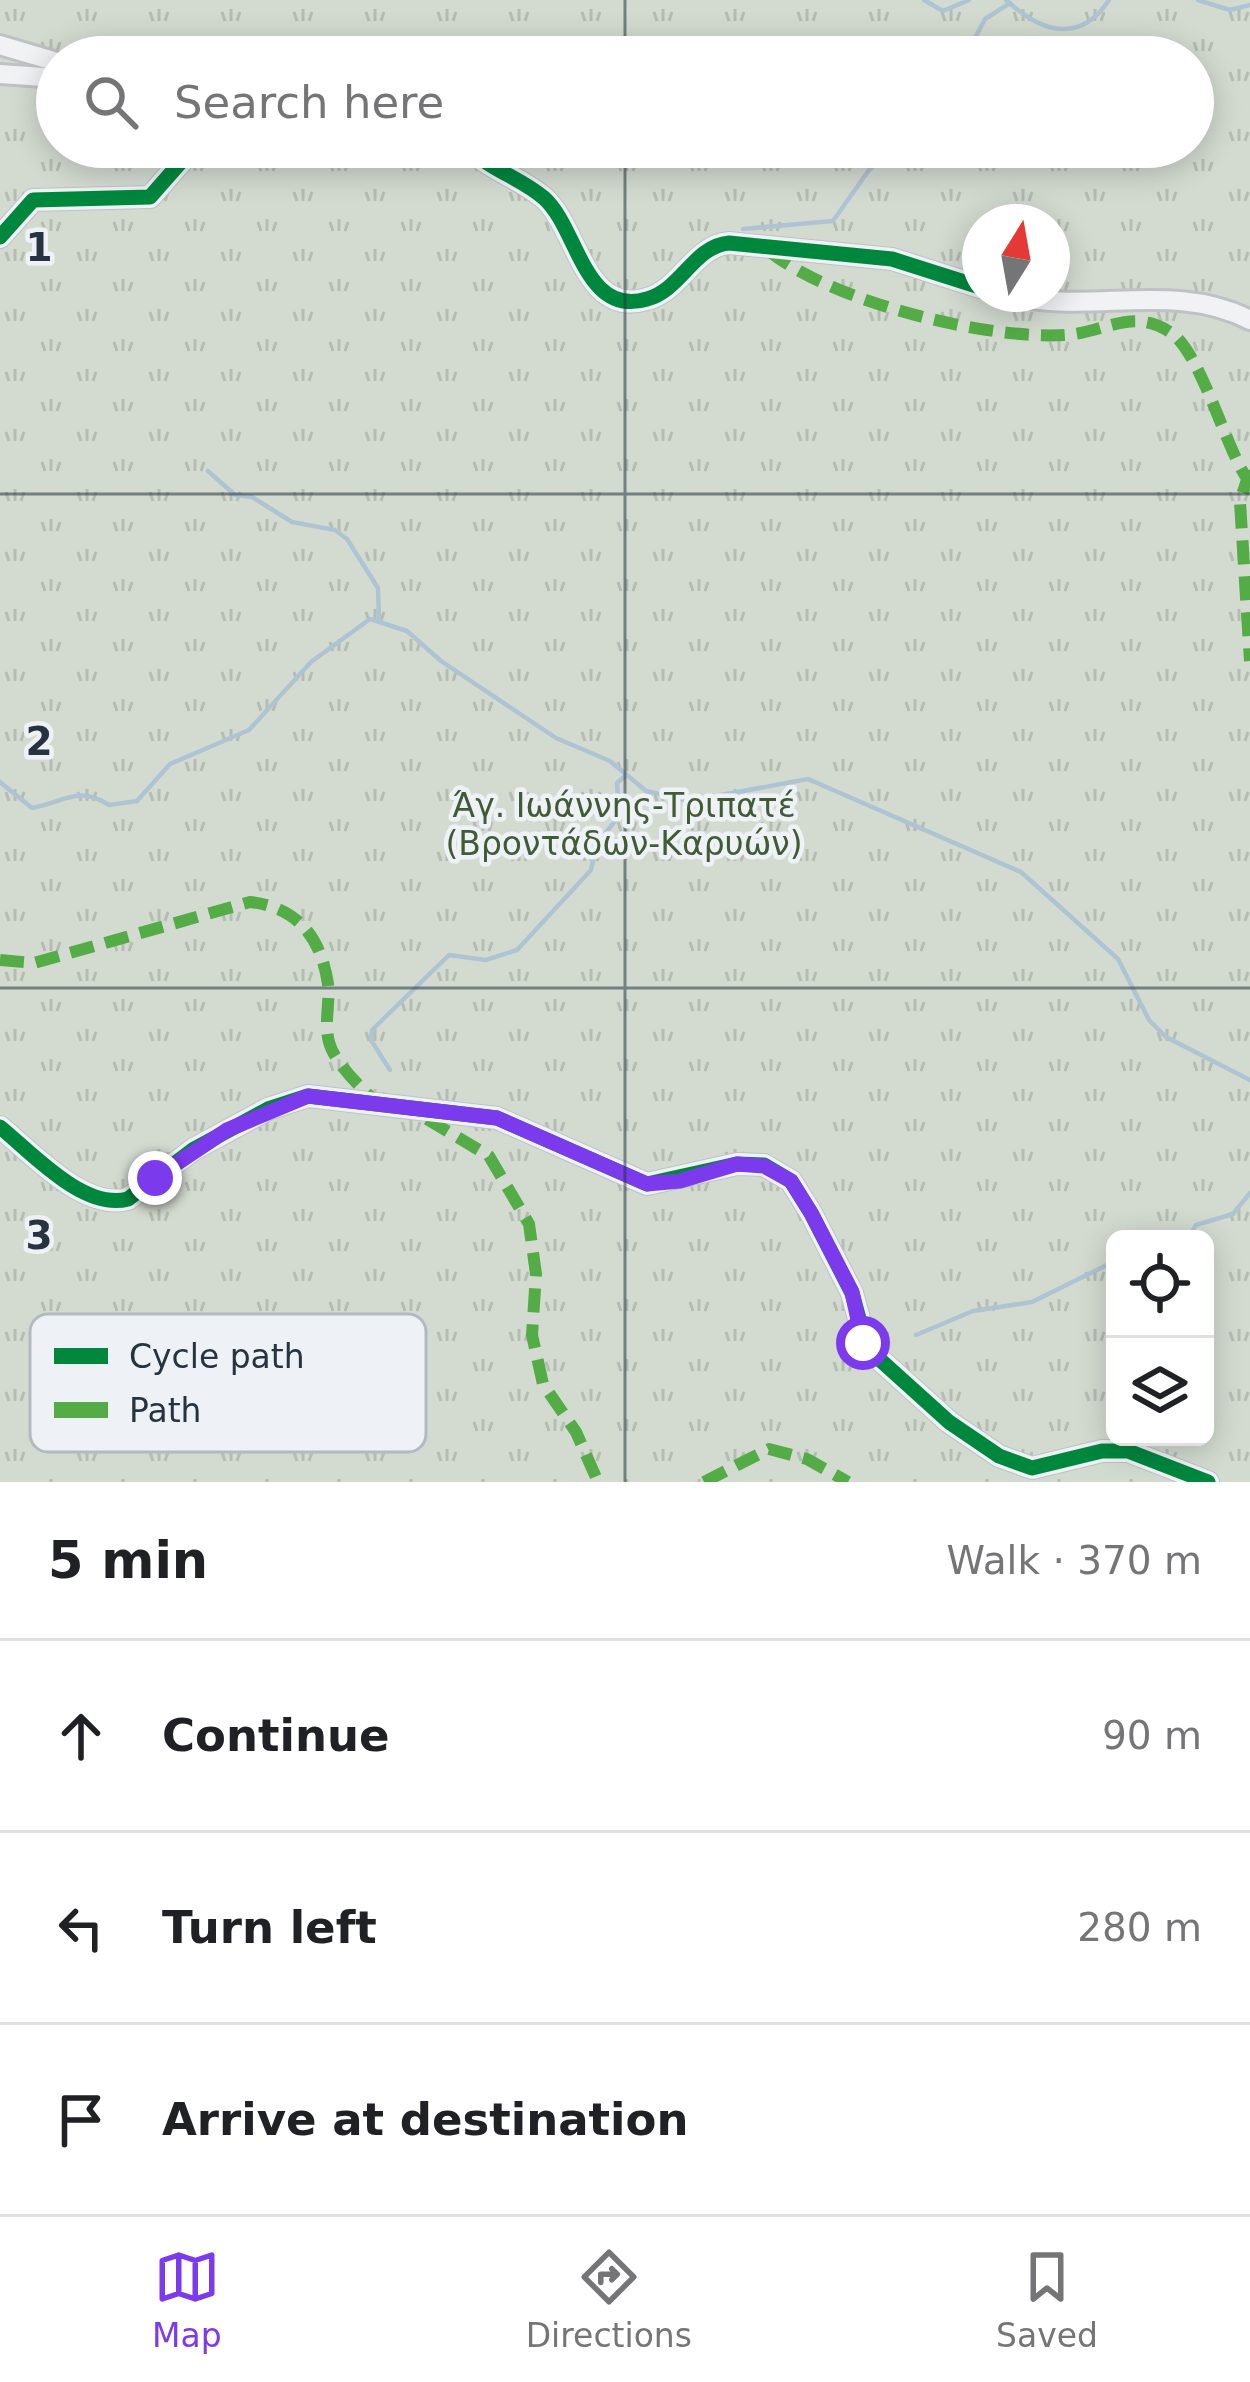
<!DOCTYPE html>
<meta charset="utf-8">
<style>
body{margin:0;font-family:"DejaVu Sans",sans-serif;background:#f2f2f2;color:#202124}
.controls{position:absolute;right:36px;bottom:36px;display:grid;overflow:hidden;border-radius:18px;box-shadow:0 6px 30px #0003}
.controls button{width:108px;height:108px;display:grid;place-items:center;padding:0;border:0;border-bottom:3px solid #e0e0e0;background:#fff;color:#202124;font:60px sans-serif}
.compass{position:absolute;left:962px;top:204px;width:108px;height:108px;border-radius:50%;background:#fff;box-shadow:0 6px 30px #0003;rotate:11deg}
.stop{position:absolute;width:36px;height:36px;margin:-27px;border:9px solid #7c3aed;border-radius:50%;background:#fff}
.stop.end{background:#7c3aed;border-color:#fff;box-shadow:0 3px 12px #0008}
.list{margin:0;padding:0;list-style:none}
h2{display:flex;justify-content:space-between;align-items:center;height:156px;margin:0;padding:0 48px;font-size:51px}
h2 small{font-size:39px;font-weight:400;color:#757577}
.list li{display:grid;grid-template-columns:78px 1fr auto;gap:36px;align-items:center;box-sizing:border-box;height:192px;padding:0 48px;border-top:3px solid #e0e0e0}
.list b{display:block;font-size:45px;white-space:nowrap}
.list em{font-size:39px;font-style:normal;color:#757577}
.icon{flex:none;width:66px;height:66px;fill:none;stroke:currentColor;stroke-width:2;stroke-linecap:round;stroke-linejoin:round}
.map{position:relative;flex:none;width:1250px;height:1482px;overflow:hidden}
.search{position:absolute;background:#fff;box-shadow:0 6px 30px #0003;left:36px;right:36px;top:36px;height:132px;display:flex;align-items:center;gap:30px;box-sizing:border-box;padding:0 42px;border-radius:66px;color:#757577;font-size:45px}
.sheet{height:732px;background:#fff}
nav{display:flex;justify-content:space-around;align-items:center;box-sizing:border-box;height:168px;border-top:3px solid #e0e0e0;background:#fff;font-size:33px;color:#757577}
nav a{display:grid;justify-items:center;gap:6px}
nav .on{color:#7c3aed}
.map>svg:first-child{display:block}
</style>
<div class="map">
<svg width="1250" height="1482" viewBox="0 0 1250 1482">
<defs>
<pattern id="grass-tufts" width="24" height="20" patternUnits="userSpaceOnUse" patternTransform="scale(3)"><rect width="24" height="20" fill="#d3dbd1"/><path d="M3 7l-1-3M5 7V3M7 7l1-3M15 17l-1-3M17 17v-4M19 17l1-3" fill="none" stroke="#b5bcb4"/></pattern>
</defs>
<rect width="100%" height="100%" fill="#e1e4e6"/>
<path fill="url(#grass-tufts)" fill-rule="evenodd" d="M0,0H1250V1482H0ZM57,57H1193V147H57ZM980,222H1052V294H980ZM1115,1239H1205V1437H1115Z"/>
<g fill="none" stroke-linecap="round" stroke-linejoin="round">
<path stroke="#afc4d2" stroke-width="4.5" d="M924,0L943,11L969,0
M1006,0C1042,33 1080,44 1109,0
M1198,0L1230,10L1250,5
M965,57L985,19L1010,3
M743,229L833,221L869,170L898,147
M208,471L235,495L252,497L292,522L335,530L347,539L378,588L379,621
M0,782L32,808C65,802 78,785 109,805L137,801L170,764L249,730L311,662L370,619L407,631L441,661L556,738L610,761L646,791L689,801L808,779L1021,872L1118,959L1149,1020L1166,1037L1250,1080
M390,1070L371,1040L372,1030L449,955L486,960L517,950L591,870L597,844L619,816L617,783L624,777
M1188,1239L1196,1225L1233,1214L1250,1193
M916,1335L973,1311L1032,1302L1115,1261"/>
<defs>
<path id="minor" d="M0,45L57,62
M0,74L57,78
M468,147C490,170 521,178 544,198C578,228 584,318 647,299C681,290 694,246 729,243L892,259L980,287
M0,237L33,200L150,197L194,147
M1007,294C1088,316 1173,280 1250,320
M0,1127C32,1153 84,1211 128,1199L194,1149L268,1109L308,1096L497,1118L647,1184L737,1164L764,1165L791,1181L811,1213L852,1293L867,1348L949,1422L999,1456L1032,1468L1102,1451H1128L1208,1482"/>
</defs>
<use href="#minor" stroke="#bfc2c4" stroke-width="24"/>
<use href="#minor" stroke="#f1f2f3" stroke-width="18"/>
<path stroke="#53ac46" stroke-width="12" stroke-dasharray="24 12" stroke-linecap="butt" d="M769,251C830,301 986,340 1065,335C1104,333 1132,307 1170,332C1200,351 1224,443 1246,477
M1250,470L1240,502L1250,661
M0,960L34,963L250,902C297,907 321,937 328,984C330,1003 324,1023 329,1042C334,1062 361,1088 376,1102
M427,1119L489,1156L529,1224L536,1274L532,1335L543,1384L576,1432L598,1482
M704,1482L769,1449L807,1459L848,1482"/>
<defs>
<path id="cycleway" d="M468,147C490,170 521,178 544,198C578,228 584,318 647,299C681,290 694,246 729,243L892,259L980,287
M0,237L33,200L150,197L194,147
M0,1127C32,1153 84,1211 128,1199L194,1149L268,1109L308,1096L497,1118L647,1184L737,1164L764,1165L791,1181L811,1213L852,1293L867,1348L949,1422L999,1456L1032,1468L1102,1451H1128L1208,1482"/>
</defs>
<use href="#cycleway" stroke="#eef2f6" stroke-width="22"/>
<use href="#cycleway" stroke="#00873e" stroke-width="15"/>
</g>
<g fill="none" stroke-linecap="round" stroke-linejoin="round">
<path stroke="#7c3aed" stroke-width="15" d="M155,1178L227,1130L308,1096L497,1118L647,1184L680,1181L737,1164L764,1166L791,1181L811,1213L852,1292L863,1343"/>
</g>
<path fill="none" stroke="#273340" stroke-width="3" stroke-opacity="0.55" d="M625,0V57M625,147V1482M0,494H1250M0,988H1250"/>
<g text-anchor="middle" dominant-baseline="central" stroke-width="9" stroke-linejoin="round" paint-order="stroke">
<g font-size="33" fill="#415c34" stroke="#eef2f6">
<text x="624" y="805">Άγ. Ιωάννης-Τριπατέ<tspan x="624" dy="38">(Βροντάδων-Καρυών)</tspan></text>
</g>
</g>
<rect x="30" y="1314" width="396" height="138" rx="18" fill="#eef2f6" stroke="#b2b9bf" stroke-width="3"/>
<rect x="54" y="1348" width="54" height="16" fill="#00873e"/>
<rect x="54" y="1402" width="54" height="16" fill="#53ac46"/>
<g font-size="33" fill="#273340">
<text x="129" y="1368">Cycle path</text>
<text x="129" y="1422">Path</text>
</g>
<g font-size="39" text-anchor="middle" font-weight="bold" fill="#273340" stroke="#eef2f6" stroke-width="9" stroke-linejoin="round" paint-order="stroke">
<text x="39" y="261">1</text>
<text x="39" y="755">2</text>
<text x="39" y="1249">3</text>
</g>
</svg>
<div class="controls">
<button><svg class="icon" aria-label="locate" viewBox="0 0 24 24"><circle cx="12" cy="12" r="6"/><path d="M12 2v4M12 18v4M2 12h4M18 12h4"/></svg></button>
<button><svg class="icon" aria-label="layers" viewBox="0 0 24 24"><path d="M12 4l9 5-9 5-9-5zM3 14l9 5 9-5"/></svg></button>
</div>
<svg class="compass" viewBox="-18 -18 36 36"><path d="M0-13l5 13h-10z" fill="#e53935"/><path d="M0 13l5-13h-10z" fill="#757577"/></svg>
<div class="stop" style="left:863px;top:1343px"></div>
<div class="stop end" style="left:155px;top:1178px"></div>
<div class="search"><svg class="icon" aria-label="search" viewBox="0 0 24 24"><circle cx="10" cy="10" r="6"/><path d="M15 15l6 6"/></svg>Search here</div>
</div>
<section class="sheet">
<h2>5 min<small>Walk · 370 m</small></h2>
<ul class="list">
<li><svg class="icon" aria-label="ahead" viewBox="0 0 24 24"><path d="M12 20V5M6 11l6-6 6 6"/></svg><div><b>Continue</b></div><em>90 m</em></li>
<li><svg class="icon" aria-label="left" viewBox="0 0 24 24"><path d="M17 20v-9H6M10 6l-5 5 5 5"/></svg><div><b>Turn left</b></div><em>280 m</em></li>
<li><svg class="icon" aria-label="arrive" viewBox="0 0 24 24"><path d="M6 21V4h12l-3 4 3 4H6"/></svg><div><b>Arrive at destination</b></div></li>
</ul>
</section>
<nav>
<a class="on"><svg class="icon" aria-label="map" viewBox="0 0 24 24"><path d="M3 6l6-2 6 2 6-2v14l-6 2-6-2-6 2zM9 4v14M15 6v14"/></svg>Map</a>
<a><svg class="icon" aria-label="directions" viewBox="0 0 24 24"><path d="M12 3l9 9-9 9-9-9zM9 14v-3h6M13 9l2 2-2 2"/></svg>Directions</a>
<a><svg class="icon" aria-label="saved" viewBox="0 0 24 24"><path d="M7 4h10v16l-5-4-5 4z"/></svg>Saved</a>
</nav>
